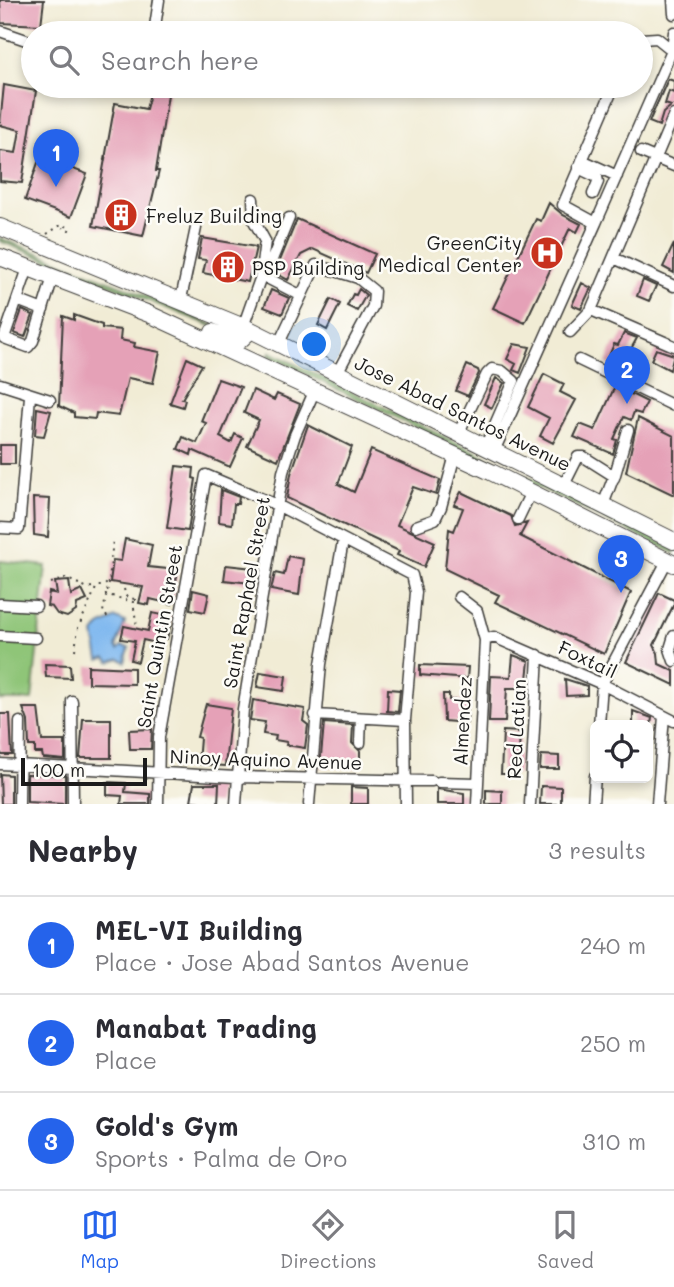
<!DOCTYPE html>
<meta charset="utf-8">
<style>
body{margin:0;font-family:Mali,sans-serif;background:#f2f2f3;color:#2b2b33}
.controls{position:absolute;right:21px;bottom:21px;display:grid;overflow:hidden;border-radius:10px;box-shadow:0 4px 10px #0003}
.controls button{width:63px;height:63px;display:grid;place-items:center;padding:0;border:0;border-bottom:2px solid #e1e1e2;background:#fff;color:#2b2b33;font:35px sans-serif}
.scale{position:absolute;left:21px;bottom:18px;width:126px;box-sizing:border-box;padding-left:7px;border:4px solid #1c1c1c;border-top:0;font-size:19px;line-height:24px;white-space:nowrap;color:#1c1c1c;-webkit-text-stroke:5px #fdfcf7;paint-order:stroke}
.you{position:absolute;left:315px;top:345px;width:24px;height:24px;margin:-18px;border:5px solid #fff;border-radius:50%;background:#1a73e8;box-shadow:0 0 0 10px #1a73e833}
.badge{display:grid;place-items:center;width:46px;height:46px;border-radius:50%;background:#2563eb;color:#fff;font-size:23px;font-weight:700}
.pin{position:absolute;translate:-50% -58px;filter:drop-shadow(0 2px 4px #0008)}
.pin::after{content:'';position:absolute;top:37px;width:24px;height:21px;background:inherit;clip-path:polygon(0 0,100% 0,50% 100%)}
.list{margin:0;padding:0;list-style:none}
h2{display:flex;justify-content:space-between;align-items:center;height:91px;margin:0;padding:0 28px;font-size:30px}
h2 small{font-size:23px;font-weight:400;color:#7c7c81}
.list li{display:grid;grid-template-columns:46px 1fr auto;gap:21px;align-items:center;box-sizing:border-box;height:98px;padding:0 28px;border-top:2px solid #e1e1e2}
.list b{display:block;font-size:26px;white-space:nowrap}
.list p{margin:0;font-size:23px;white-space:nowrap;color:#7c7c81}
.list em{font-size:23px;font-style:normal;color:#7c7c81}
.icon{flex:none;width:38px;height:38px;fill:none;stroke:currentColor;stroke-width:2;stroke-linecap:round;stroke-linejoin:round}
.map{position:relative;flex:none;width:674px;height:804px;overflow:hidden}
.search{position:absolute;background:#fff;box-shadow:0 4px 10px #0003;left:21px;right:21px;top:21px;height:77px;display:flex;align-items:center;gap:18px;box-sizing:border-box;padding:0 24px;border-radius:38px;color:#7c7c81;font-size:26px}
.sheet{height:385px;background:#fff}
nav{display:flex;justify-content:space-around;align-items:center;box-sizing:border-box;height:98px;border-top:2px solid #e1e1e2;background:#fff;font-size:19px;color:#7c7c81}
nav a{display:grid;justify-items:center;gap:4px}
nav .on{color:#2563eb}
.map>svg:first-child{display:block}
</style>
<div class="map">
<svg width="674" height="804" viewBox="0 0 674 804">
<rect width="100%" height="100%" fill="#fdfcf7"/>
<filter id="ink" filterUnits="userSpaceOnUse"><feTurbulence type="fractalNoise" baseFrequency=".0143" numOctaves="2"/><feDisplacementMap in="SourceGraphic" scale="14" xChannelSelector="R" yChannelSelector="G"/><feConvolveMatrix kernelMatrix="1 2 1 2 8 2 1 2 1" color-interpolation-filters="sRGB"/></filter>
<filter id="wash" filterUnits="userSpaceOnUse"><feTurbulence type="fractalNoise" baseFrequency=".00686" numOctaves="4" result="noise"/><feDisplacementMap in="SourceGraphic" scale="28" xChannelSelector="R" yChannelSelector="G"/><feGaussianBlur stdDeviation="1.57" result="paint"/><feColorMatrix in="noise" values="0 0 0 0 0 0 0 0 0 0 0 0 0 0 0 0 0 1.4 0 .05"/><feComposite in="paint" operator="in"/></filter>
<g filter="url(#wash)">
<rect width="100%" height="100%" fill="#f1ecd5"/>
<path fill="#8fc578" stroke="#56704a" stroke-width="2" d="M0,238L172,306L239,337L0,241Z
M270,352L651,537L674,549V553L269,356Z
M0,561L46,566L32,700H0Z"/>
<path fill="#7fb8ef" stroke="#4e6a86" stroke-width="2" d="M116,618L125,622L116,647L118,650L122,646L129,648L125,662L120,659L110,662L106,658L99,660L94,634L100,626Z"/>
<g id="blocks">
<path fill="#e5a1b7" d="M0,0H44L41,25L1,23Z
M668,79L674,81V93L669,91L665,104L671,106L663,113L659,126L649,122Z
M4,85L36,91L22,183L0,181V151L16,153L20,130L0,125Z
M152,86L169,88L156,171H159L143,236L93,226L115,103L146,109Z
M40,157L87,174L71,217L25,200Z
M549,203L563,215L581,224L577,232L570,228L525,323L493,308L536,219L541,221Z
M297,219L375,254L366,273L313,249L301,255L288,280L275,273Z
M202,238L256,247L248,282L203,273L206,260L198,259Z
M674,244V273L663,267Z
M643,280L656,286L649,301L637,296Z
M582,283L591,288L581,309L572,305Z
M359,289L366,295L357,311L347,306L353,294L356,295Z
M271,290L289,298L282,314L264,307Z
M331,299L340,304L327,330L318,325Z
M22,310L33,315L25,337L14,333Z
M74,315L102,325V328L121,330L120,340L135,343L134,347L160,352L153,383L128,378L119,416L96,413L95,419L74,417V413L59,406L63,316L74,320Z
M624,333L637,338L620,369L606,363L614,344L618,345Z
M514,344L530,347L520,373L513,370L516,364L507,359Z
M656,349L674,355L670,370L651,360Z
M187,358L202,365L182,399L185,400L183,407L170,403Z
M467,365L478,370L479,373L468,396L456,391Z
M544,374L564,384L560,392L576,400L553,443L540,436L549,418L528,407Z
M496,378L504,383L492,408L484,404Z
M218,379L241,387L220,437L231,443L235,434L243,438L230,467L192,450L191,455L178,449L183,437L197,443L206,423L201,421Z
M615,386L647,402L641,414L634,412L631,420L624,417L614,439L617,440L613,454L574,437L580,424L595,430Z
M253,390L274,400L277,394L300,404L278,460L247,446L259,420L244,413Z
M37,408L51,411L44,436L35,435Z
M638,418L674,436V495L626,472Z
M308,425L352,447L338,484L354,492L371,450L440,480L436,495L413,487L397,525L435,542L424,567L397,555L399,551L287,498L291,474Z
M0,445H15V464H0Z
M176,466L194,468L193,478L196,479L188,531L167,528Z
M221,490L239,497L238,504H234L232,524L219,522Z
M461,492L511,516L515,526L527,523L520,536L631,592L604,654L495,602L499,595L445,569L449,529L454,531L463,508L454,505Z
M33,498L50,499L48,537L34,535Z
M125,539L152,545L148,567L178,570L172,604L150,599L149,605L139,603L143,587L110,582L113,560L121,561Z
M288,556L303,559L299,595L271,590L275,573L284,575Z
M226,565L253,568L251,583L224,580Z
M69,581L71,595L82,590L87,600L77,604L76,611L67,617L57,614L52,607L47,606L49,592L57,594L55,582Z
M193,590L209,594L205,612L190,609Z
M659,593L674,600V604L654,645L658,653L659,664L674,671V685L626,662Z
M152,613L172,617L167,639L162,638L161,644L143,640L138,662L131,660L135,641L121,639L124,626L148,631Z
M513,655L529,661L526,688H507L505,722H489L491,676L511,677Z
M45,664L70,665L71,678L46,677Z
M420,665L468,667L467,679L420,675Z
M88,666L134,668V684L88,683Z
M260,672L286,676L284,691L257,687Z
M565,679L587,686V695L566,696Z
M388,689L400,690L398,712L387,711Z
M443,694H449V700L468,701L467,723L444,721Z
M253,700L305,709L303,721L308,725L305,748L286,745L287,742L275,740L276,736L263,734L265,722L250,720Z
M206,704L231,708L225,766L198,764L200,738L197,737Z
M23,708H38L42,741H65V760L43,758L42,753H35V746H29L28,721Z
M633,711L652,718L651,725H633Z
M0,714H10L12,755H2L0,752Z
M83,719H111V758H80Z
M324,723L353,725L352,743L360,751V768L320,767Z
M152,729L151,749H130L129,730Z
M503,731L520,732L518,774H501Z
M541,755L559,756V769H540Z
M0,774L11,775V804H1Z
M27,774L65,775V804L27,802Z
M107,782L126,783L125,792L150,794V804H121L122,796L107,795Z
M194,784H219L218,804L191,801Z
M541,786L561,787V804H540Z
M351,787L368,788V804H351Z
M437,789L464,793V804H437Z
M486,790L502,791V804H486Z"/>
</g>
</g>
<g filter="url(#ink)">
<use href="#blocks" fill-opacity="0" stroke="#3c3b38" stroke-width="2"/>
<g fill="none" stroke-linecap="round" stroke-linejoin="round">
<defs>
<path id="minor" d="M673,0L674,14
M0,31L29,41
M154,33L159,0
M672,50L674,32
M641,152L674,166
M582,160L617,176
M578,168L597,177L598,182L593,194
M289,218L266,274L267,278L300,295
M596,223L672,50L657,38L641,39
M614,258L674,286
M28,268L4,338L28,347L33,341L53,277
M181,299L196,228
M17,300L43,310
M591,310L674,346
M243,327L260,279L265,241L254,221L253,199
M570,332L591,310L674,115
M279,343L316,265L358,278L374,291L373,306L336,375
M579,360L674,406
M0,384L50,400
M459,432L487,374L492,369L502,371L514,381L486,445
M495,449L596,223L563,205L614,86
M614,478L628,430
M564,485L578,457H584L614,476L603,505
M518,519L531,492
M416,526L435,519L441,507L455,455
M0,528L19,529L30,396
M459,597L477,611L485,640L477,804
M0,604L36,606
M0,636L36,638
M674,636L670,649L674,661
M485,640L494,637L602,684L674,721
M72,701L73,804
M315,715L405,720
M599,725L602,684L667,561
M360,743L361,718
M0,764L236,777L432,781
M439,782L477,783
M19,804L20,722
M158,804L159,737L206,475L279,506L412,575L416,592L405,720L406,804
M236,804L243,709L283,472L295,435L314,392
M309,804L321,664L343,541
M530,804L538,655
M593,804L595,776
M657,804L664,716"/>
<path id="highway" d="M0,227L251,330L674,541
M0,257L149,314L491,472L674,564
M213,332L239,341L251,330"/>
</defs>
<use href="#minor" stroke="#3c3b38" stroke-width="13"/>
<use href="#highway" stroke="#3c3b38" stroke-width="18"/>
<path stroke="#3c3b38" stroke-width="2" stroke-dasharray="2 5" stroke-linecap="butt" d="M47,234L61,225L70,227L69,230L62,228
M109,582L103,612L110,620
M51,583L65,578L88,588L96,586
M124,589L126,596L134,599
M105,594L133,602L137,627
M134,600H138
M75,650L78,628L97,586H104L109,581L113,539"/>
<use href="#minor" stroke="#fff" stroke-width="10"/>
<use href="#highway" stroke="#fff" stroke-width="16"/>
</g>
</g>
<defs>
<symbol id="building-disc" viewBox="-11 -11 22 22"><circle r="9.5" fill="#c8321e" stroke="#fdfcf7"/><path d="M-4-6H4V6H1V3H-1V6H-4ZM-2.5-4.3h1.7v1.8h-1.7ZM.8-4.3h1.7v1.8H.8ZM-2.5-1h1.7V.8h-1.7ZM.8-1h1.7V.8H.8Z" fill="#fff"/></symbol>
<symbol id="hospital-disc" viewBox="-11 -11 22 22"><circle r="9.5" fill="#c8321e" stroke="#fdfcf7"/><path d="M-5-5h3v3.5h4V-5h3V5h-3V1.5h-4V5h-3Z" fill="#fff"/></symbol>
</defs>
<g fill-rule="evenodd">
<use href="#building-disc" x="102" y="196" width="38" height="38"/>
<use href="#hospital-disc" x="528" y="234" width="38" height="38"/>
<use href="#building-disc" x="209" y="248" width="38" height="38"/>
</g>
<g text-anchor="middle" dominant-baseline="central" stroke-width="5" stroke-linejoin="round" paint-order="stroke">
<g font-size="19" fill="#1c1c1c" stroke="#fdfcf7" text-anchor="start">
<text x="146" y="215">Freluz Building</text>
<text x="522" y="242" text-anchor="end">GreenCity<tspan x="522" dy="22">Medical Center</tspan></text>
<text x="252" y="267">PSP Building</text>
</g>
<g font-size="19" fill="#1c1c1c" stroke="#fdfcf7">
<text transform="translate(463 413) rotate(26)">Jose Abad Santos Avenue</text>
<text transform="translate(246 592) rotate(-80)">Saint Raphael Street</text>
<text transform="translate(159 636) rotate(-80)">Saint Quintin Street</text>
<text transform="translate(588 659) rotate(25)">Foxtail</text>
<text transform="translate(462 721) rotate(-87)">Almendez</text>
<text transform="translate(516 729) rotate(-87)">Red Latian</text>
<text transform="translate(266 759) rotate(2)">Ninoy Aquino Avenue</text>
</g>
</g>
</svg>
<div class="controls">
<button><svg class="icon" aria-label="locate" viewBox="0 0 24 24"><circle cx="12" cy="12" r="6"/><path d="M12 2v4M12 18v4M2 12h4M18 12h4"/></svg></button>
</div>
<div class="scale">100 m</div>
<div class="you"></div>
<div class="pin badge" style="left:56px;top:187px">1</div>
<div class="pin badge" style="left:627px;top:404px">2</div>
<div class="pin badge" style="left:621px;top:593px">3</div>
<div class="search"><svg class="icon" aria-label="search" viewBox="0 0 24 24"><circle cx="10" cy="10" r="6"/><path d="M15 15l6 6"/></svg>Search here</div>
</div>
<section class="sheet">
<h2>Nearby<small>3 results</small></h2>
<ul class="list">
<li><span class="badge">1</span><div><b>MEL-VI Building</b><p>Place · Jose Abad Santos Avenue</p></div><em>240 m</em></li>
<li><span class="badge">2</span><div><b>Manabat Trading</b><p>Place</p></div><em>250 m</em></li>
<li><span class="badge">3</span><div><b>Gold's Gym</b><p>Sports · Palma de Oro</p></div><em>310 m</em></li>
</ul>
</section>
<nav>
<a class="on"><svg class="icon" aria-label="map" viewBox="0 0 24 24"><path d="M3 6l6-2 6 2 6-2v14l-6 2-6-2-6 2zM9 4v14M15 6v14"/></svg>Map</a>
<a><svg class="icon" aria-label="directions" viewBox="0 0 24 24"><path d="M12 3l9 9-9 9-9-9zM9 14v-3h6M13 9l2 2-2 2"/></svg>Directions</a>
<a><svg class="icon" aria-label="saved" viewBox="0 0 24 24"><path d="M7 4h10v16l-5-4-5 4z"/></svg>Saved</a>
</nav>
